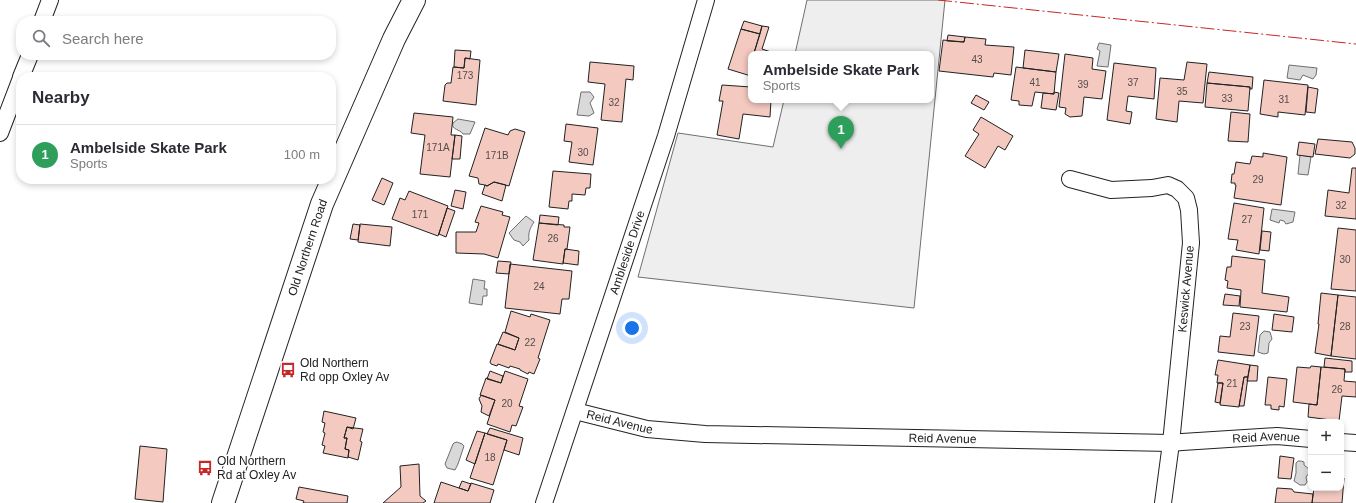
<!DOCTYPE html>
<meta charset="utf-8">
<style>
body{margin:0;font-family:Arial,sans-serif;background:#f7f7f7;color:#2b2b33}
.controls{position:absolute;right:12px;bottom:12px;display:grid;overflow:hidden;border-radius:8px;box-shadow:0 2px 6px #0003}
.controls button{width:36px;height:36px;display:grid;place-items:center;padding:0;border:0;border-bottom:1px solid #e1e1e2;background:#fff;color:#2b2b33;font:20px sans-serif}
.you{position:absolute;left:632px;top:328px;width:14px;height:14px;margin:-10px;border:3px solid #fff;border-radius:50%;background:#1a73e8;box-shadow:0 0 0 6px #1a73e833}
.badge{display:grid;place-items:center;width:26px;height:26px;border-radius:50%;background:#c62828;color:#fff;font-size:13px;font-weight:700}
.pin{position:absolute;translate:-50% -33px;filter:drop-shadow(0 1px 2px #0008)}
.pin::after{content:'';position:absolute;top:21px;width:14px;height:12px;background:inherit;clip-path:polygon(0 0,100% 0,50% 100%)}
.popup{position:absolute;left:748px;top:51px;width:186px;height:52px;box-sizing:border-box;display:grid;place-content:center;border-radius:8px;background:#fff;filter:drop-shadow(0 1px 3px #0005);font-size:13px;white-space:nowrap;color:#7c7c81}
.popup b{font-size:15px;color:#2b2b33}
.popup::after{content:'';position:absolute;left:50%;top:100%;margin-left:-8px;border:8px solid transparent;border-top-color:#fff}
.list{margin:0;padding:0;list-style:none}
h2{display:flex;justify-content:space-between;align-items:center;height:52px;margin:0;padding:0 16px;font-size:17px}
h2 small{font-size:13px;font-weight:400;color:#7c7c81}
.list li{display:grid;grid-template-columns:26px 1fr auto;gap:12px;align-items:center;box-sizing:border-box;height:60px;padding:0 16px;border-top:1px solid #e1e1e2}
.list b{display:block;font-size:15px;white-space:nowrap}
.list p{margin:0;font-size:13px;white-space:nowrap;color:#7c7c81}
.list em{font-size:13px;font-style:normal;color:#7c7c81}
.icon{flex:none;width:22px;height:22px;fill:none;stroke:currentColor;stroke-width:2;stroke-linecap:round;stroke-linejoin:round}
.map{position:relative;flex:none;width:1356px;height:503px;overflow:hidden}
.search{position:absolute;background:#fff;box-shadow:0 2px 6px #0003;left:16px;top:16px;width:320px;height:44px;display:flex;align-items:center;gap:10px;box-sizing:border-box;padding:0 14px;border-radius:16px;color:#7c7c81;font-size:15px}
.panel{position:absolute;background:#fff;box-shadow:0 2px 6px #0003;left:16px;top:72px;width:320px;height:112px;border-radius:16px}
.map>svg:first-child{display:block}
</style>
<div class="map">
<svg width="1356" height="503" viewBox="0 0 1356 503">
<rect width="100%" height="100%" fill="#fff"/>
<path fill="#eee" stroke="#6f6f6f" d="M807,0H945L914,308L638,277L678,133L773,147L784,100H931V54H795Z"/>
<path fill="#d9d9d9" stroke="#6f6f6f" d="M1099,43L1111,45L1108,67L1097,66L1100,51L1097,49Z
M1289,65L1317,68L1316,75L1313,79L1303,75L1300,80L1287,78Z
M581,92H590L594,97L590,103L594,113L589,116L577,115Z
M458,119L475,122L470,134H463C460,129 451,130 453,123Z
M1300,155L1311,157L1308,175L1298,174Z
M1272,209L1295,212L1293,222L1286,224L1284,221L1280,220L1279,223L1270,220Z
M526,216L534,222C530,228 528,233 529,240L523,246L520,242L514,240L509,233Z
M473,279L485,281L484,289H487V296H483L482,305L469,303Z
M1264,331L1270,332L1272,339L1269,343L1268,353L1264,354L1258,352L1260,335Z
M457,442L462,444L464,446L458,464L455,470L447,468L445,464L453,444L454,443Z
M1298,461H1301L1304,462V465L1309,469V473L1306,477L1307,482L1305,485H1300L1294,481L1296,473V463Z"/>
<path fill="#f3c9c0" stroke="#222" d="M744,21L762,26L760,34L741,29Z
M762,26L769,27L762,49L777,54L754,53Z
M741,29L760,34L754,53L757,54H751V76L728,69Z
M948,35L965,37L964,42L947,41Z
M965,37L986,39L985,45L1014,47L1011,75L994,73L993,77L939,71L943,40L964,42Z
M455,50L471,51L470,59L465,58L464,68L454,67Z
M1025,50L1059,54L1056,72L1023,68Z
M1065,54L1093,58L1092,69L1106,71L1102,99L1084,97L1082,116L1070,117L1065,114L1066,108L1059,107Z
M465,58L480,60L476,105L443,101L445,85L447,83H451L453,67L464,68Z
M590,62L634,66L633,80L626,79L622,122L601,120L605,84L588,82Z
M1187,62L1207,64L1203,103L1179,101L1177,122L1156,119L1160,78L1184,80Z
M1114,63L1156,68L1154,99L1128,96L1126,111L1132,112L1130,124L1107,120Z
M1016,67L1056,72L1054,94L1035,92L1032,106L1019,105V101L1011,100Z
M1209,72L1253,77L1252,89H1250V87L1207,83Z
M1264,80L1308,85L1305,115L1278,112V117L1260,114Z
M1207,83L1250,87L1248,111L1205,107Z
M722,85L751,87V100H771L770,117L743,114L739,139L717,135L723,101H719Z
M1308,87L1318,89L1315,113L1306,112Z
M1054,92L1059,93L1056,110L1041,108L1043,93L1054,94Z
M976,95L989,102L984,110L971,103Z
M1231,112L1250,114L1248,142L1228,141Z
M414,113L453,117L451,135H455L450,177L420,174L425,135L411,133Z
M981,117L1013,136L1005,150L998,146L985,168L965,156L979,134L973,130Z
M566,124L598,128L593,165L569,162L572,142L564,141Z
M485,128L508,135L510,131L515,129L525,132L509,186L494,182L487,186L485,185L479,184L478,178L469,176Z
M455,135L462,136L460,159H452Z
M1318,139L1352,142L1355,148V154L1350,158L1315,154Z
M1299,142L1315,144L1313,157L1297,155Z
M1263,153L1287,157L1281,205L1234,198L1236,185H1235V183H1231L1232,174H1234L1236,162L1250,164L1252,156L1263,157Z
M1352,168H1356V219L1325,216L1328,190L1349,193Z
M553,171L591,174L590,188H586L585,195L572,194V201H569L568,209L549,207Z
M382,178L393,183L384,205L372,200Z
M494,182L506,185L502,201L482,194L485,185L487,186Z
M455,190L466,192L463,209L451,206Z
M409,191L448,206L438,236L392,219L400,198L405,200Z
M1234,203L1264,208L1259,254L1236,250L1238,240L1228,239Z
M481,206L503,212L502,215L510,217L498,258L484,254L456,253V232H476L479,223L475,222Z
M447,208L455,211L446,237L439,234Z
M540,215L559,217L558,225L539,223Z
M539,223L564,225V227H570L567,249H565L563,264L533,260Z
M353,224L360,225L358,240L350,239Z
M360,224L392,227L390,246L358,242Z
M1338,228L1356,230V291L1331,289Z
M1262,231L1271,232L1269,251L1260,250Z
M565,249L579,251L578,265L563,263Z
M1232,256L1265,260L1262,293L1289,297L1287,312L1240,307L1241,290L1227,288L1228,281L1225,280L1227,267H1231Z
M498,261L511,262L509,274L496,273Z
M510,264L572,271L569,299H562L560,314L505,308Z
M1321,293L1338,295L1331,356L1315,353L1319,324H1318Z
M1225,294L1240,296L1239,306L1223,305Z
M1338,295L1356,297V359L1331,356Z
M511,311L530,317L531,314L550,320L538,358L540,359L534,374L529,372L528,374L520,370V369L510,366L509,368L498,364L497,366L491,364L490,362L497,344L515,350L519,338L505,332Z
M1233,313L1259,316L1254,356L1218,352L1220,336L1230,337Z
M1274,314L1294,317L1292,332L1272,330Z
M503,332L519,338L515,350L498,344Z
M1325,358L1352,361V372H1345V369L1324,367Z
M1218,360L1250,365L1248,377H1244L1239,407L1220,405L1223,383H1217L1218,375H1215Z
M1250,365L1258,366L1257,381H1247Z
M1311,366L1321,367L1317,405L1293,402L1297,367L1310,368Z
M1321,367L1345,369L1344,381L1356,382V397L1342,396L1339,421L1308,417L1309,404L1317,405Z
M490,371L503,376L501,383L487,379Z
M505,371L528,379L519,406L523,407L516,426L512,425L510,432L487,424L495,400L480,395L486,378L501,383Z
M1244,377H1248L1244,406H1239Z
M1268,377L1287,379L1284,407L1279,406V410L1271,409V405H1265Z
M1218,383H1223L1220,403L1215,402Z
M481,395L495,400L489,416L481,412L482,406L479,399Z
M324,411L356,418L353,429L347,427L344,438H347L345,449L349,450L348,458L323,453L325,446L322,445L325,433L323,432L325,423L322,422Z
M347,427L363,429L360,441L362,442L358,460L348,457L349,450L345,449L347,438H344Z
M490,428L523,438L519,455L504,450L507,440L487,434Z
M477,431L485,433L475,464L466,460Z
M485,433L507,440L493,485L470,478Z
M140,446L167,449L163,502L135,499Z
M1280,456L1294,458L1291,479L1278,478Z
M419,464L420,496L426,501L423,503H383L401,487L400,466Z
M1341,478H1344L1342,503H1312L1314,488H1341Z
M462,481L471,484L468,491L459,488Z
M441,482L468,491L471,483L494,490L490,503H434Z
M299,487L348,496L347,503H303L304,501L296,499Z
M1277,488L1292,489L1294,492L1313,494L1312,503H1275Z"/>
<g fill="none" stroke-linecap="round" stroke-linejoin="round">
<defs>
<g id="street">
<path d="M42,21L50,0"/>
<path d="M21,77L30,55"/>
<path d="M0,133L21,78"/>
<path d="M1070,179L1111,190L1152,188L1168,185L1177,189L1186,198L1189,210L1191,243L1171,443L1163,503"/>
<path id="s1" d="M575,411L647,429L705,434L1171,443L1182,442L1277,436L1311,439"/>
<path d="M1341,442L1356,443"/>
<path id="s2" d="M544,503L666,136L706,0"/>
</g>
<g id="primary">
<path id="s3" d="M223,503L322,204L394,39L414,0"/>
</g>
</defs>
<use href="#street" stroke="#222" stroke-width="18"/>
<use href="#primary" stroke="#222" stroke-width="24"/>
<use href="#street" stroke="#fff" stroke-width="16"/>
<use href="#primary" stroke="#fff" stroke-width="22"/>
<path stroke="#c62828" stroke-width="1" stroke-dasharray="14 3 2 3" stroke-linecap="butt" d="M938,0L1356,44"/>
</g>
<defs>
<symbol id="bus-bare" viewBox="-9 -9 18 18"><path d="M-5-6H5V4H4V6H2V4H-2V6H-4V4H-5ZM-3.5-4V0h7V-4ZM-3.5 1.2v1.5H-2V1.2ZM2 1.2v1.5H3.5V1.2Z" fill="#c62828" stroke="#fff" stroke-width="2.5" paint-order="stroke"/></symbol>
</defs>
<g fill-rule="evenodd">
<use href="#bus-bare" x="277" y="359" width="22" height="22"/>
<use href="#bus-bare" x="194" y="457" width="22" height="22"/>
</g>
<g text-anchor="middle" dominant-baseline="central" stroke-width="3" stroke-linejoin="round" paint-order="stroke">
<g font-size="10" fill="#564c4a">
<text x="977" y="59">43</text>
<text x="465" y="75">173</text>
<text x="1035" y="82">41</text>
<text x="1133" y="82">37</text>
<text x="1083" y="84">39</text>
<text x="1182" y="91">35</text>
<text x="1227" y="98">33</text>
<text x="1284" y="99">31</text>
<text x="614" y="102">32</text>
<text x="438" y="147">171A</text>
<text x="583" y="152">30</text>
<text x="497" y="155">171B</text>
<text x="1258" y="179">29</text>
<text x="1341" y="205">32</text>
<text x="420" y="214">171</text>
<text x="1247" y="219">27</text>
<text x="553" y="238">26</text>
<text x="1345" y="259">30</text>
<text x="539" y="286">24</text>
<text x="1245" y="326">23</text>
<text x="1345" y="326">28</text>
<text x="530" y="342">22</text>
<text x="1232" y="383">21</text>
<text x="1337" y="389">26</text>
<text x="507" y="403">20</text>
<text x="490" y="457">18</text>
</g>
<g font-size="12" fill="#222" stroke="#fff">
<text stroke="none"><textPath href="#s3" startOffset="269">Old Northern Road</textPath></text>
<text stroke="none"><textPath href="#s2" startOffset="264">Ambleside Drive</textPath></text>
<text transform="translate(1186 289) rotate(-85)">Keswick Avenue</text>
<text stroke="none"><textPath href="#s1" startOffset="46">Reid Avenue</textPath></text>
<text stroke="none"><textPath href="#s1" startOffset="370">Reid Avenue</textPath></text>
<text stroke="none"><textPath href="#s1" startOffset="694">Reid Avenue</textPath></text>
</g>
<g font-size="12" fill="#222" stroke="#fff" text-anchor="start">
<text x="300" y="363">Old Northern<tspan x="300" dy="14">Rd opp Oxley Av</tspan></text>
<text x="217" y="461">Old Northern<tspan x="217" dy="14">Rd at Oxley Av</tspan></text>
</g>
</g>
</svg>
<div class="controls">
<button>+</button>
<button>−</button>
</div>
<div class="you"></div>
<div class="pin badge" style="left:841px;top:149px;background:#2e9e5b">1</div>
<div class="popup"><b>Ambelside Skate Park</b>Sports</div>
<div class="search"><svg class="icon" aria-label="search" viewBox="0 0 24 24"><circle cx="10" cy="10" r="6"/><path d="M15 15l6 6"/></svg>Search here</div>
<section class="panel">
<h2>Nearby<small></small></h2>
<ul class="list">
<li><span class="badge" style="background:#2e9e5b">1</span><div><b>Ambelside Skate Park</b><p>Sports</p></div><em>100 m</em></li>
</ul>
</section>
</div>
